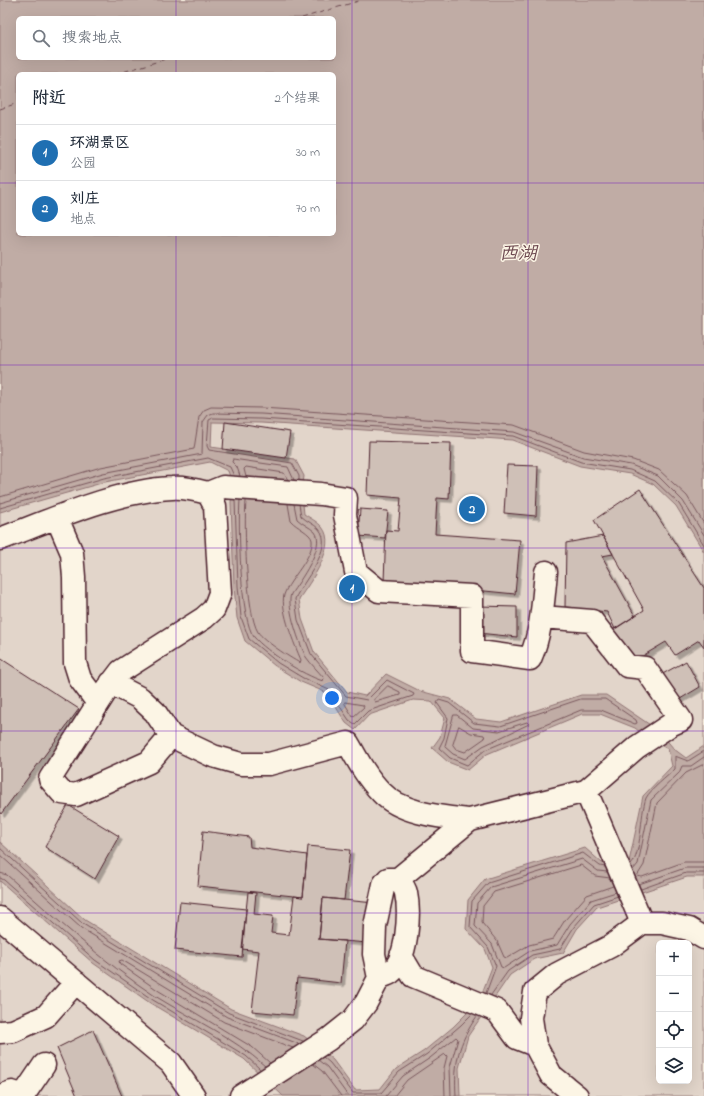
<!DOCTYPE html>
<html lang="zh">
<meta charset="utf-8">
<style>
body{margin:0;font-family:"Indie Flower","LXGW WenKai TC",sans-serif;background:#f2f2f3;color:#1f2937}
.controls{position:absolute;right:12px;bottom:12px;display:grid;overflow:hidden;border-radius:6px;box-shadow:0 4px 16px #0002}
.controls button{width:36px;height:36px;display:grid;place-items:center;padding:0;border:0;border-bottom:1px solid #e0e1e3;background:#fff;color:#1f2937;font:20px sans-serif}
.you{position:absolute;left:332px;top:698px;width:14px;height:14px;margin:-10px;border:3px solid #fff;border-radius:50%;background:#1a73e8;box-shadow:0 0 0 6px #1a73e833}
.badge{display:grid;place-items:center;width:26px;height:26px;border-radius:50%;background:#1f6fb2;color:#fff;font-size:13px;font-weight:700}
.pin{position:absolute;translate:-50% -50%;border:2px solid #fff;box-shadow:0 1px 4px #0006}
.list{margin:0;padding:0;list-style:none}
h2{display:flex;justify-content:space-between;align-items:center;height:52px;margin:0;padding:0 16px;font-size:17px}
h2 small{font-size:13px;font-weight:400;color:#747a83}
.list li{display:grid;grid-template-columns:26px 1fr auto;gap:12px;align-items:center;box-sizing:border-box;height:56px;padding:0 16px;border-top:1px solid #e0e1e3}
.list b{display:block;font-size:15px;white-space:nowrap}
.list p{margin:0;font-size:13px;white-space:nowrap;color:#747a83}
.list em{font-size:13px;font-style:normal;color:#747a83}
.icon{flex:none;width:22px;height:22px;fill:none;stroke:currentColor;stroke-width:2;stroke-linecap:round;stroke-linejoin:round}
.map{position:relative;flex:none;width:704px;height:1096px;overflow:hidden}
.search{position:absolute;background:#fff;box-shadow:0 4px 16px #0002;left:16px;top:16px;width:320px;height:44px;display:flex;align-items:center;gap:10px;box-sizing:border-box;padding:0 14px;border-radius:6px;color:#747a83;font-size:15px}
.panel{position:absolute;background:#fff;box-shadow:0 4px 16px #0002;left:16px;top:72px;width:320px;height:164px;border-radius:6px}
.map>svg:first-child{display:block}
</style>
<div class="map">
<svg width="704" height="1096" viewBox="0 0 704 1096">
<defs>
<filter id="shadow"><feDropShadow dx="3.5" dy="3.5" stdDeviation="0" flood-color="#0004"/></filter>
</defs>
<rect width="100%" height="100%" fill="#fcf5e5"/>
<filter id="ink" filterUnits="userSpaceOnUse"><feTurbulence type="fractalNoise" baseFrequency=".025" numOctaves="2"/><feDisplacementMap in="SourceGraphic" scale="8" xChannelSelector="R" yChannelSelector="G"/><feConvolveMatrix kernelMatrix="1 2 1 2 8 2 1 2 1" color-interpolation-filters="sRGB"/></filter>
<g filter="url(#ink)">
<path fill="#e2d5ca" stroke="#967a7a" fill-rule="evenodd" d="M0,0H704V1096H0ZM18,18H334V58H18ZM18,74H334V234H18ZM659,943H689V1081H659Z"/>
<path fill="#c0aca5" stroke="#917474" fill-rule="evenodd" d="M0,0H704V552L676,506L653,484L630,474L580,466L512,440L261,423L212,422L211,447L295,459L304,476L302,494L304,514C310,518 318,522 322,527C338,546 310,582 299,599L302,619L314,652L347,692L365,696L386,674L420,691L450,699L476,719L501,722L581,695H606L659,731L674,749L686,758L704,746V877H687L597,907L577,929L563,953L534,959L510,975L468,1036L459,1068L460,1096H283L244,1059L150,1003L93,963L0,881V842L85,920L231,1009L304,1036L333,1060L355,1090L380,1089L396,1069L424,1051L453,1027L479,1001L492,967L485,949L466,929L468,900L485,879L585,848L602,863L629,862L643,796L672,766L668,749L650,740L635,728L600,714H582L487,754L468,770L448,762L432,748L440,737L445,718L431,701L413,700L369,715L355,730L346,723L327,693L301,682L275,666L245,641L237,618L234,587L231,502L233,485L228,471L210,462L105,482L0,512ZM18,18H334V58H18ZM18,74H334V234H18Z"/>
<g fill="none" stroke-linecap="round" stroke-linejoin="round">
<path stroke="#79575c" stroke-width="1" d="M240,476L237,467L232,462L233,459L288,467L294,480
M246,477L244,469L246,467L284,473L288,480
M299,480V476L292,463L209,450L207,446L209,420L213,418L261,419L513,436L581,462L630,470L655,481L679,504L704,545
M0,497L101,467L194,449L199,417L204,410L211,407L262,408L514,425L584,451L633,460L659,470L687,496L704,524
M235,500L238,586L241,617L249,639L278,663L303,678L329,690L349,720L355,724L368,711L413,696L414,694L387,680L367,700L346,696L311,654L298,620L295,599C302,582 335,548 319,529C314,524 306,521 301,516L299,504
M240,500C238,524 240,620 254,637C267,652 303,675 323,681L324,678C318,671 311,664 306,657C300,645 286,607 291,594C299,582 326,546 315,532C310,527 302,524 297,519L294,504
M246,501C244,524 246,613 258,632C263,640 290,658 300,663L301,660C295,646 280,610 284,595C289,579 314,557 312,540C311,533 296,527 291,521L288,504
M0,503L103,473L202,454L203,422L208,415L213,413L261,414L514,432L583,457L631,465L658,476L683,501L704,535
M0,508L104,478L208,458L230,467L234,476
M388,686L400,692V695L375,702L374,700Z
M581,699H605L636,720L637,723L635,724L601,710H581L485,750L467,765L450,758L439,748L444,738L448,718L437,703L439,700L449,703L474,723L500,726Z
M345,702L363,705L364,707L353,717L345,704Z
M454,715H457L473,728L499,731L527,722L529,724L483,746L465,759L453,754L445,747Z
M459,726L471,733L484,735L485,738L465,752L456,749L453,745Z
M704,764L686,773L657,803L644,865L637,876L642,877L684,862H704
M0,848L83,924L229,1013L303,1041
M0,855L81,928L227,1017L299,1044
M631,865C642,854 640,814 646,798C650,790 668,776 675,769V756L688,761L704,751
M633,870L638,864L651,800L679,773L682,766H691L704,757
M607,872L598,871L582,859L491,887L477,903L475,926L492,944L501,967L504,968L530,951L557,945L570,924L591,900L616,892
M0,873L7,875C55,918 102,961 155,996C192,1019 233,1037 265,1066
M0,878L4,880L95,960L153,1000L246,1056L260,1069
M610,878L595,876L581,865L494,892L483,906L482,923L497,941L504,957L507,958L529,945L553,939L565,920L587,895L613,886
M639,884L685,868H704
M641,889L686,873H704
M486,993L496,966L488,947L470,927L472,901L488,883L583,853L600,866L605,867
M491,995L508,971L532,955L560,949L574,927L594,904L618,896
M323,1057L330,1063L353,1093H381L399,1072L427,1054L461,1025L472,1014
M318,1060L327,1067L348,1096
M270,1063L252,1047L159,991L120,964L119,961L122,960L224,1022L293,1048
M313,1064L322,1071L341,1096
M386,1096L403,1076L430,1058L456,1037L458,1039L450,1067L451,1096
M394,1096L407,1080L445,1054L447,1056L444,1068L445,1096
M456,1096C454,1062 458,1044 477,1016"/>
<path stroke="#6d4950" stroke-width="1" stroke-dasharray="5 4" stroke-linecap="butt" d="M302,18L362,0
M116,74L169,58
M0,109L18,103"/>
</g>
<path fill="#cfc0b7" stroke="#4a1f2b" filter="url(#shadow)" d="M225,422L290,432L286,458L223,449Z
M369,441L451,443L449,499L437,498L435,534L520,540L515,594L384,581L386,530L398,531L401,498L367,495Z
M507,465L538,466L536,516L504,513Z
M640,489L704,588V647L699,640L675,655L666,642L634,661L611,631L644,610L594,520Z
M360,509L388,511L385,538L358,536Z
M603,536L613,554L602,556L635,616L615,629L607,612L565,607L566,543Z
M479,606L517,607V637L478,633Z
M0,658L79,709L1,814L0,813Z
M686,661L700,687L675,702L659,676Z
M68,805L119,836L95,879L45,847Z
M203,831L249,837L250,847L307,855L303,897L198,886Z
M308,846L350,850L344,900L323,898L319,939L345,941L341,983L297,978L293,1015L252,1011L259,951L242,949L248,892L256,893L254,914L273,916L271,933L289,935L294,896L303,897Z
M323,898L385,904L380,944L319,939Z
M180,902L246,909L242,957L175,950Z
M93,1030L122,1096H77L57,1048Z"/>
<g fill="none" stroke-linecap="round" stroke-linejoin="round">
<defs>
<path id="minor" d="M208,493L223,487L321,494L346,498L345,515L356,572L379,591L472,596V651L530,659C542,631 543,601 546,572
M57,518L72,553L74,577L75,663L80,679L98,703
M0,539C51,520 118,490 172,488C184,487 196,490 208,493L215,506L220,593L214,609L204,618L121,671L108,688L50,779L62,793L76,795L149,762L171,736
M111,683L140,698L155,712L171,736L213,756L241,764H269L348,743C358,761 367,778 381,792C401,814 443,817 470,820
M586,791L642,923
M398,879L470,820L586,791L637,747L670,725L681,720L645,668L627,666L592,621L542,617
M0,918L171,1063L194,1096
M401,956L413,976L497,1011L517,1038L535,1045
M0,1032L13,1031L46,1016L76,982
M0,1096L12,1092L24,1096
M23,1096L44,1065
M241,1096L329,1039L353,1020L366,1003L379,978C382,976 387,975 390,973C408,960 410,912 406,893C405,888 401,883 398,879H388L384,884L375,926L374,954L379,978
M577,1096L551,1075L535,1045L531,1018L535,992L557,974L611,946L642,923H662L689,929L704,938"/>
</defs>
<use href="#minor" stroke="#4a1f2b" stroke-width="25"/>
<use href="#minor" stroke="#fcf5e5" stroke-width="22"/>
</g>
</g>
<path fill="none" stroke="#7b2cbf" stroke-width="1" stroke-opacity="0.55" d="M176,0V18M352,0V1096M528,0V1096M176,58V74M0,183H18M334,183H704M176,234V1096M0,365H704M0,548H704M0,731H704M0,913H704"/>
<g text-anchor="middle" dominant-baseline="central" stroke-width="3" stroke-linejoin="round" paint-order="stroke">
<g font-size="19" font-style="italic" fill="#6d4950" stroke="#fcf5e5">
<text x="518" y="254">西湖</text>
</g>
</g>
</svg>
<div class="controls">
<button>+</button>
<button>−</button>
<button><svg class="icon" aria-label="locate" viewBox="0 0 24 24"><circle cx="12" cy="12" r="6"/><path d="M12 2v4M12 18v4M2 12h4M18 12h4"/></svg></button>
<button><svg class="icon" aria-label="layers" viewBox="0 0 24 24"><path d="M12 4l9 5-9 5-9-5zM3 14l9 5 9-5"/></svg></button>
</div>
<div class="you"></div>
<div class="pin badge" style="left:352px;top:588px">1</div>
<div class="pin badge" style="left:472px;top:509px">2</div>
<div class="search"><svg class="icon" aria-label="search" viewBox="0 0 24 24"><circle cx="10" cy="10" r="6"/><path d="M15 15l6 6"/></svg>搜索地点</div>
<section class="panel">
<h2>附近<small>2个结果</small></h2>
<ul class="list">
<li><span class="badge">1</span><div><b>环湖景区</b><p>公园</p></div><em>30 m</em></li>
<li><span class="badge">2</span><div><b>刘庄</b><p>地点</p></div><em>70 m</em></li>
</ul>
</section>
</div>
